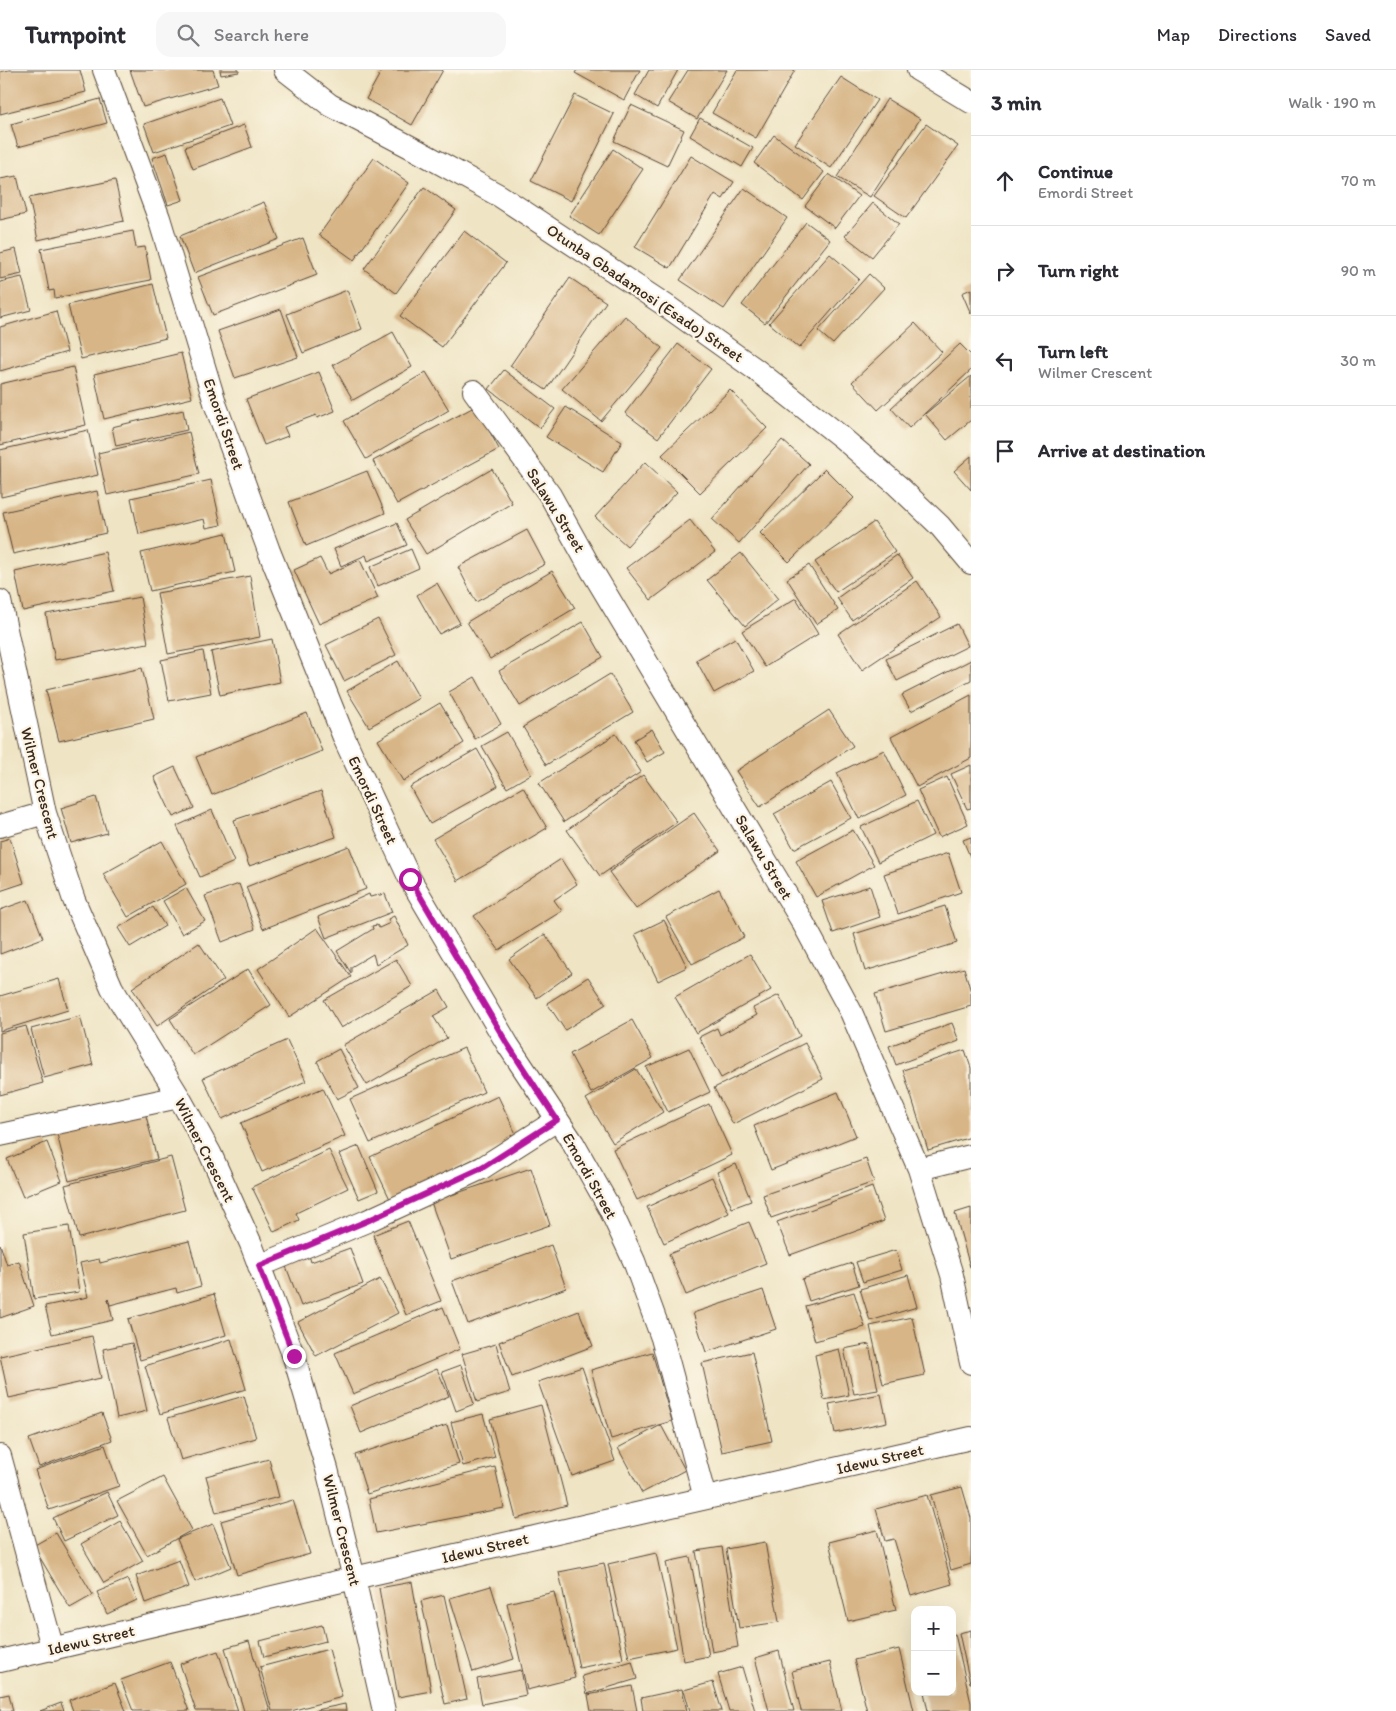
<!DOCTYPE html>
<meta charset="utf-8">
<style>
body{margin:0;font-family:Itim,sans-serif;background:#f7f7f7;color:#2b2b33}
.controls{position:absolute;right:15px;bottom:15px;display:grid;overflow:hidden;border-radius:10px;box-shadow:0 5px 20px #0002}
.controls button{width:45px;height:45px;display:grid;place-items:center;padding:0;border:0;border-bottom:1px solid #e1e1e2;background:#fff;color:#2b2b33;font:25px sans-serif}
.stop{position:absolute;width:15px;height:15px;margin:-11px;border:4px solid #b5179e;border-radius:50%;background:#fff}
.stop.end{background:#b5179e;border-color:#fff;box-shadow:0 1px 5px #0008}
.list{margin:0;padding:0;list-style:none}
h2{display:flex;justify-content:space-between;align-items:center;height:65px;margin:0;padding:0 20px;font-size:21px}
h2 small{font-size:16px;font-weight:400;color:#7c7c81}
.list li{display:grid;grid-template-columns:32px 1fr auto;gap:15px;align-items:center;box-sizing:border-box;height:90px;padding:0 20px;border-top:1px solid #e1e1e2}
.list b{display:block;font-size:19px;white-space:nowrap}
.list p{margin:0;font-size:16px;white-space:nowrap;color:#7c7c81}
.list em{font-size:16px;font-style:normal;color:#7c7c81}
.icon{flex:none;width:28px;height:28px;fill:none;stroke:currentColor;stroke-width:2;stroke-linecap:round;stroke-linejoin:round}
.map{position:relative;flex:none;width:971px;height:1641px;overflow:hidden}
header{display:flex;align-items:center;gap:30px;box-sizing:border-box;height:70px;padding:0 25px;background:#fff;border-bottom:1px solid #e1e1e2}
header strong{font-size:24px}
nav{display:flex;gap:28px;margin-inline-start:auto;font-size:18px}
.search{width:350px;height:45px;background:#f7f7f7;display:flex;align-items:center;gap:12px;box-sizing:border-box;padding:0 18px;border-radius:15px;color:#7c7c81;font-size:19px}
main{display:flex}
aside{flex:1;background:#fff}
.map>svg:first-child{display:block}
</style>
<header>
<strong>Turnpoint</strong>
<div class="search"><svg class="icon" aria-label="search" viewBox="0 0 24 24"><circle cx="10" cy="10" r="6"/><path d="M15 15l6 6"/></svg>Search here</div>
<nav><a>Map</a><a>Directions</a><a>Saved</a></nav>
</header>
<main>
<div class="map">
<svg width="971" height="1641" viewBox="0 0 971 1641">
<rect width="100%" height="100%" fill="#fcf5e5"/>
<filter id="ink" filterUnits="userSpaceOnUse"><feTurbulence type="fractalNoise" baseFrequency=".02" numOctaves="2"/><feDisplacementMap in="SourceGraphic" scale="10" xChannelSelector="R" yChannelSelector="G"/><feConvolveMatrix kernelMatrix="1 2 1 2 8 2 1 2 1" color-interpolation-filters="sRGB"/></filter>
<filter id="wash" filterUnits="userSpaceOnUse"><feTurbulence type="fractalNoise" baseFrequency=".0096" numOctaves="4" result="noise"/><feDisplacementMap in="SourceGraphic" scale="20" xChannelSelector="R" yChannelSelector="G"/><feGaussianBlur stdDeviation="1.12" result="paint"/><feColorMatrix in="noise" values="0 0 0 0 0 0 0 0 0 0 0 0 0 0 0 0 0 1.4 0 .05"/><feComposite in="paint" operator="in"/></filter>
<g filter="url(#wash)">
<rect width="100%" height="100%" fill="#efe4c4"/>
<g id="blocks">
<path fill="#d7b587" d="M9,0H80L86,22L0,44V2Z
M130,0H213L218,15L143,37Z
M220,0H239V2L221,5Z
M382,0H443L412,55L366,29Z
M577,0H640L624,30L575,3Z
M649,0H678L657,38L635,25Z
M688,0H727L697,49L668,32Z
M737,0H795L756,68L712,43Z
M841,7L877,30L831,98L795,74Z
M575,25L614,44L571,131L531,111Z
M220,28L230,56L154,82L144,54Z
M100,29L107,53L18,77L11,54Z
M887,29L920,49L870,127L837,107Z
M631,35L684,60L667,96L614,71Z
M700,48L753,78L742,97L690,66Z
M926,54L958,76L906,148L874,126Z
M244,55L252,77L193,99L185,77Z
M774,65L824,102L803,130L754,93Z
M613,79L643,99L599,165L569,146Z
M167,83L183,130L168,135L152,88Z
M691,86L734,112L723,129L715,124L670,198L635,177Z
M374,88L409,113L354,190L319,165Z
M829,104L859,126L835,158L805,136Z
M17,106L26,144L0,150V109Z
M115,110L124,151L38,170L29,128Z
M424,117L456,140L396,223L364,199Z
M744,118L787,148L724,239L680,210Z
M264,132L279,169L194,203L180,166Z
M873,133L899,154L872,187L845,166Z
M806,152L830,170L765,253L742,235Z
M133,161L136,178L145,177L151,210L55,228L54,220L49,221L41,179Z
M464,161L506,193L442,277L400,246Z
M303,168L317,205L213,245L198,207Z
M16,179L22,204L0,209V183Z
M830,184L859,209L799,278L769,253Z
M869,204L884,218L833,274L818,261Z
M22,207L31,240L0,248V212Z
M570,208L606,232L546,320L510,296Z
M153,214L166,268L81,289L68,235Z
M971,219V244L962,223Z
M347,220L362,259L303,283L287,244Z
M281,239L298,287L235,308L218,261Z
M56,241L67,282L0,301V257Z
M625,246L662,278L601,351L562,319Z
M915,253L942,282L878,340L852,312Z
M393,262L412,297L353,330L333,295Z
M678,274L711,299L658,368L625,343Z
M960,274L971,285V300L909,358L891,338Z
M181,283L192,328L104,349L94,304Z
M73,297L86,355L0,375V314Z
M504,300L555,339L540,358L489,319Z
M319,302L335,341L317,348L316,345L284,357L288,366L264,375L246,329Z
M426,302L449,340L366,389L344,351Z
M971,306V350L947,370L925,344Z
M730,320L767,358L700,423L662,385Z
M476,336L499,379L397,434L373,391Z
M566,337L622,372L603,402L546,367Z
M183,340L187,360L116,376L112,357Z
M88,360L98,405L1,427L0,380Z
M189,362L199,404L107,425L98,383Z
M782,370L809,394L739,473L712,449Z
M971,386V420L954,401Z
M645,392L677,422L627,476L595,447Z
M492,399L512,433L426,484L405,450Z
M825,399L854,428L789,492L760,463Z
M367,401L385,443L306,476L289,432Z
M211,410L221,455L206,458L204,449L139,464L131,428Z
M97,421L106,463L13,484L3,442Z
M690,450L715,482L651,530L626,498Z
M874,452L895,482L836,522L815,492Z
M397,453L407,475L368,491L366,485L341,496L334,479Z
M527,460L545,494L476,532L458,497Z
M226,463L235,502L150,521L141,483Z
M411,479L419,498L378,516L370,497Z
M105,482L114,521L23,541L15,502Z
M741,483L778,529L745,556L707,510Z
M897,485L913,508L852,550L837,528Z
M320,488L328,504L360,490L378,528L319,554L294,500Z
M809,495L838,540L816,554L787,509Z
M552,501L575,538L490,589L467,552Z
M250,506L260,567L168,584L157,523Z
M917,511L941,547L862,600L838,564Z
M437,513L460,553L439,564L417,525Z
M140,527L148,573L55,590L46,544Z
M796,528L818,564L765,597L742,561Z
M378,549L396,585L344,611L326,575Z
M583,552L603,587L520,636L499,601Z
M957,554L968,576L897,611L886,589Z
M735,568L754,601L714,623L696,590Z
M272,569L280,612L220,625L211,582Z
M203,581L211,623L169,631L161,590Z
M971,590V610L911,641L902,625Z
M398,591L419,628L369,657L347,621Z
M142,598L154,649L59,671L46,620Z
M610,604L633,642L546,695L523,657Z
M475,607L501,654L475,669L449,622Z
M971,625V688L917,717L891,667Z
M440,633L464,673L403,711L378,670Z
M829,640L853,676L760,737L736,701Z
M307,643L322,681L212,725L196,687Z
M652,659L665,682L647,692L634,670Z
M507,662L531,704L507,718L482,676Z
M616,664L641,702L564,752L539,713Z
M477,679L498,716L430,754L410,717Z
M884,680L906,725L859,749L837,703Z
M971,695V738L967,739L951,704Z
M175,697L194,738L173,747L154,707Z
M643,705L677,752L600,806L567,760Z
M947,707L968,754L939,767L918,720Z
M831,712L851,748L794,779L774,744Z
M523,717L547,758L458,811L433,769Z
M321,721L336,767L249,796L234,750Z
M96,727L107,763L71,773L61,738Z
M917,731L933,765L878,792L861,757Z
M212,740L234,792L200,807L177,756Z
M694,743L720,781L636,839L609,802Z
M853,760L874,795L816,827L796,791Z
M971,767V789L963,770Z
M10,768L24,813L0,821V771Z
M162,771L186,814L128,847L103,804Z
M349,776L366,819L263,859L246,817Z
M948,783L961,822L898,844L884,804Z
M561,789L577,814L554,830L562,841L499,880L474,846Z
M239,814L255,859L222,872L205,826Z
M870,816L880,847L833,863L822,831Z
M186,818L205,851L182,864L163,831Z
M719,819L744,867L692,894L666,847Z
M369,824L370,827L385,824L392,842L326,868L318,847Z
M28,830L43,868L0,884V840Z
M945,836L957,873L865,901L854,864Z
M153,837L165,856L130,877L118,858Z
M394,846L408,875L376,894L373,884L351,897V903L337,881L373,859L372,856L377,855L379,858L390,853L388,849Z
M664,850L687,897L658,911L635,864Z
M317,858L351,907L289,947L258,899Z
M545,864L572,903L537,928L509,889Z
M199,873L224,910L157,956L132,918Z
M750,884L771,920L696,963L675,927Z
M396,889L412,916L341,958L324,930Z
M964,898L971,922V936L886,961L875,924Z
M248,899L271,935L193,985L170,949Z
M588,907L606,934L565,960L547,933Z
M59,909L68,940L0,961V926Z
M439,920L449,937L433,946L447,968L367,1015L343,975Z
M779,925L800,966L721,1008L699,967L717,958L720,965L757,945L753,938Z
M80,946L93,995L44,1008L31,959Z
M632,950L653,988L591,1023L570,984Z
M952,953L959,971L896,995L889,976Z
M26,956L43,1013L0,1025V963Z
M287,970L306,1011L222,1049L203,1008Z
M805,973L823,1009L733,1054L714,1018Z
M464,978L484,1022L370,1073L350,1029Z
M689,978L710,1022L668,1042L646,997Z
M339,979L359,1018L337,1029L317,991Z
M965,980L971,998V1067L928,1080L903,1000Z
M636,999L663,1042L613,1073L586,1029Z
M323,1018L345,1066L262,1102L241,1053Z
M838,1022L856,1066L771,1100L754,1056Z
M498,1026L518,1068L390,1129L370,1087Z
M709,1034L732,1085L637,1130L613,1079Z
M145,1042L157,1089L69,1111L57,1064Z
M47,1072L62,1111L23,1127L7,1089Z
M359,1076L378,1121L359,1129L339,1084Z
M329,1080L348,1118L296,1143L299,1150L274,1162L252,1117Z
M171,1087L185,1140L79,1168L65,1115Z
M866,1089L874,1112L771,1148L763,1125Z
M736,1094L751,1131L732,1138L717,1102Z
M531,1098L550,1155L451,1189L431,1132Z
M712,1107L729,1143L664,1173L647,1137Z
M872,1117L884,1151L790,1185L777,1152Z
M971,1138V1197H970L955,1143Z
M408,1151L441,1231L406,1245L373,1165Z
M749,1152L766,1193L686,1225L669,1184Z
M69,1156L79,1222L34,1229L24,1163Z
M189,1171L201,1216L177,1223L176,1218L110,1235L108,1229L113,1250L52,1264L45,1236L88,1227L80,1193L99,1189L100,1193Z
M0,1174L7,1195L19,1191L34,1236L0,1248Z
M551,1175L566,1218L468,1254L452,1211Z
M350,1178L363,1214L301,1236L284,1191L308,1182L311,1192Z
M896,1180L902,1200L863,1212L856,1192Z
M852,1193L859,1215L809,1231L802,1209Z
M908,1205L917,1237L870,1251L860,1219Z
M380,1209L398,1243L316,1286L298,1252Z
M763,1220L776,1259L706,1282L693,1243Z
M854,1222L865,1257L815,1271L805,1236Z
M214,1224L226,1265L140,1290L128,1249Z
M443,1237L460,1279L353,1324L335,1283Z
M579,1241L593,1276L512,1307L499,1272Z
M912,1247L925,1305L883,1314L870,1256Z
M92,1266L101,1308L9,1328L0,1286Z
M231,1269L246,1319L160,1344L145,1296Z
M132,1273L147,1341L117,1348L103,1279Z
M496,1274L510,1322L477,1332L462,1284Z
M869,1274L878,1320L854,1324L844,1279Z
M839,1279L849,1325L824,1330L815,1285Z
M652,1282L672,1351L611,1369L591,1300Z
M752,1282L772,1371L722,1382L702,1293Z
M461,1295L474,1334L456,1341L442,1302Z
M582,1297L615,1391L572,1406L538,1312Z
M437,1299L449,1326L361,1363L350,1336Z
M881,1324L887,1352L835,1363L829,1334Z
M244,1326L256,1368L181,1390L168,1348Z
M541,1335L567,1435L516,1449L490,1349Z
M102,1343L112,1370L39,1397L29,1369Z
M483,1344L495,1387L463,1396L451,1352Z
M447,1355L459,1394L367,1424L355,1385Z
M661,1355L685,1400L642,1423L618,1378Z
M105,1375L119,1416L49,1440L35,1400Z
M269,1389L279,1427L216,1443L206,1406Z
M495,1397L504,1438L376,1463L369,1429Z
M163,1407L192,1460L147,1485L117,1431Z
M962,1417L971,1448V1494L951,1500L931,1425Z
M107,1422L118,1445L64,1471L53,1448Z
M927,1425L952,1514L911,1526L894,1469L885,1471L876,1439Z
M293,1430L310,1484L237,1505L221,1451Z
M120,1451L143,1491L104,1513L81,1474Z
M213,1454L231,1497L195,1512L177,1469Z
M877,1460L896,1540L848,1551L829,1472Z
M56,1463L93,1525L70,1538L33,1476Z
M765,1472L779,1552L739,1558L726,1479Z
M722,1477L738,1577L712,1582L696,1481Z
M656,1483L677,1578L629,1588L608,1494Z
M690,1487L709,1586L684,1591L666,1492Z
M179,1490L189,1517L145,1533L136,1506Z
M604,1493L623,1589L579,1598L559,1502Z
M128,1509L137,1530L107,1544L97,1522Z
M412,1512L431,1621L398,1627L379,1518Z
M491,1516L514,1589L473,1602L450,1528Z
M554,1522L575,1608L527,1620L507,1533Z
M444,1525L467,1629L445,1634L421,1531Z
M322,1555L326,1571L264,1587L260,1571Z
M971,1560V1613H970L959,1563Z
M955,1564L971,1633V1641H928L924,1622H952V1565Z
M249,1571L270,1641H244L225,1578Z
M329,1579L342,1627L291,1641H272L260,1597Z
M899,1579L914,1641H867L854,1590Z
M218,1581L238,1641H196L180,1594Z
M779,1581L794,1641H769L755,1588Z
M632,1591L637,1609L587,1624L582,1606Z
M170,1592L189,1641H133L121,1610Z
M830,1592L842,1641H801L792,1601Z
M742,1597L755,1641H729L718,1604Z
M521,1600L526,1625L482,1634L477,1609Z
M713,1612L722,1641H690L684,1620Z
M115,1613L126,1641H73L69,1630Z
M632,1616L637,1641H591L588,1625Z
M682,1619L687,1641H643L641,1628Z
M9,1624L13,1641H0V1626Z
M61,1633L64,1641H40Z
M345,1634L346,1641H316V1640Z"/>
</g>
</g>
<g filter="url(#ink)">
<use href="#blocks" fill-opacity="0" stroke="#564637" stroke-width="1"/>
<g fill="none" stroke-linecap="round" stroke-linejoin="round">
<defs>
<path id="street" d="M104,0L159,148L216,336L269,481L345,670L410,809L508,975L573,1073L609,1137L634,1191L662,1268L705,1428
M285,0L330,35L418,81L500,126L668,237L755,299L840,366L897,415L940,456L971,493
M918,0L971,32
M474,321L550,425L591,499L802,851L851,942L919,1099L952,1205L971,1293
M0,531L45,743L74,830L112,918L179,1027L210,1083L251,1174L294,1287L327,1399L354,1508L384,1641
M0,756L45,743
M0,1065L179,1027
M919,1099L971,1086
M259,1196L367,1151L482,1098L557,1050
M0,1386L53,1580
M0,1591L354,1508L971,1368"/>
</defs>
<use href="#street" stroke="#564637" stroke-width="24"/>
<use href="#street" stroke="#fff" stroke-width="22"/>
</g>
</g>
<g fill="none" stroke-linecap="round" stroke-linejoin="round" filter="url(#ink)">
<path stroke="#b5179e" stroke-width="6" d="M294,1286L259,1196L367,1151L482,1098L557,1050L508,975L410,809"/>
</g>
<g text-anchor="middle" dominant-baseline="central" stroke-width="4.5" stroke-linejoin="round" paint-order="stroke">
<g font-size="16" fill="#3b2a1e" stroke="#fcf5e5">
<text transform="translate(645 223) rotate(34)">Otunba Gbadamosi (Esado) Street</text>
<text transform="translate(224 354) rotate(71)">Emordi Street</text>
<text transform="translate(556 440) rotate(58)">Salawu Street</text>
<text transform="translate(40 713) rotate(76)">Wilmer Crescent</text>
<text transform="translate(373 730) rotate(65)">Emordi Street</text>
<text transform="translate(764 787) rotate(59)">Salawu Street</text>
<text transform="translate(205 1080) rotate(63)">Wilmer Crescent</text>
<text transform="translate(590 1106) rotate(61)">Emordi Street</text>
<text transform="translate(880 1389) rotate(-13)">Idewu Street</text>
<text transform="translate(342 1460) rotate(76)">Wilmer Crescent</text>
<text transform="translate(485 1478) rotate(-13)">Idewu Street</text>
<text transform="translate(91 1570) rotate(-13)">Idewu Street</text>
</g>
</g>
</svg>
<div class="controls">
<button>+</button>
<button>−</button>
</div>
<div class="stop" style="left:410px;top:809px"></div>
<div class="stop end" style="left:294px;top:1286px"></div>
</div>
<aside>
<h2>3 min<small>Walk · 190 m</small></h2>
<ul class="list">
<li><svg class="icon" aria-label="ahead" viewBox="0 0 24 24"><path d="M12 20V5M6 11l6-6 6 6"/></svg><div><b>Continue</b><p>Emordi Street</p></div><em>70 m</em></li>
<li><svg class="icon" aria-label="right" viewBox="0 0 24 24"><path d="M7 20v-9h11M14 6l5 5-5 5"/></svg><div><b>Turn right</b></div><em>90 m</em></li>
<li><svg class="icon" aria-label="left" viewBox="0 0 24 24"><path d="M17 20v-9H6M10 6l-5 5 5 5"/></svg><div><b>Turn left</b><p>Wilmer Crescent</p></div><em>30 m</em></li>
<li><svg class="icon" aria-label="arrive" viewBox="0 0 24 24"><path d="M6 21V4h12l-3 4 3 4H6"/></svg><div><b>Arrive at destination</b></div></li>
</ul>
</aside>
</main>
